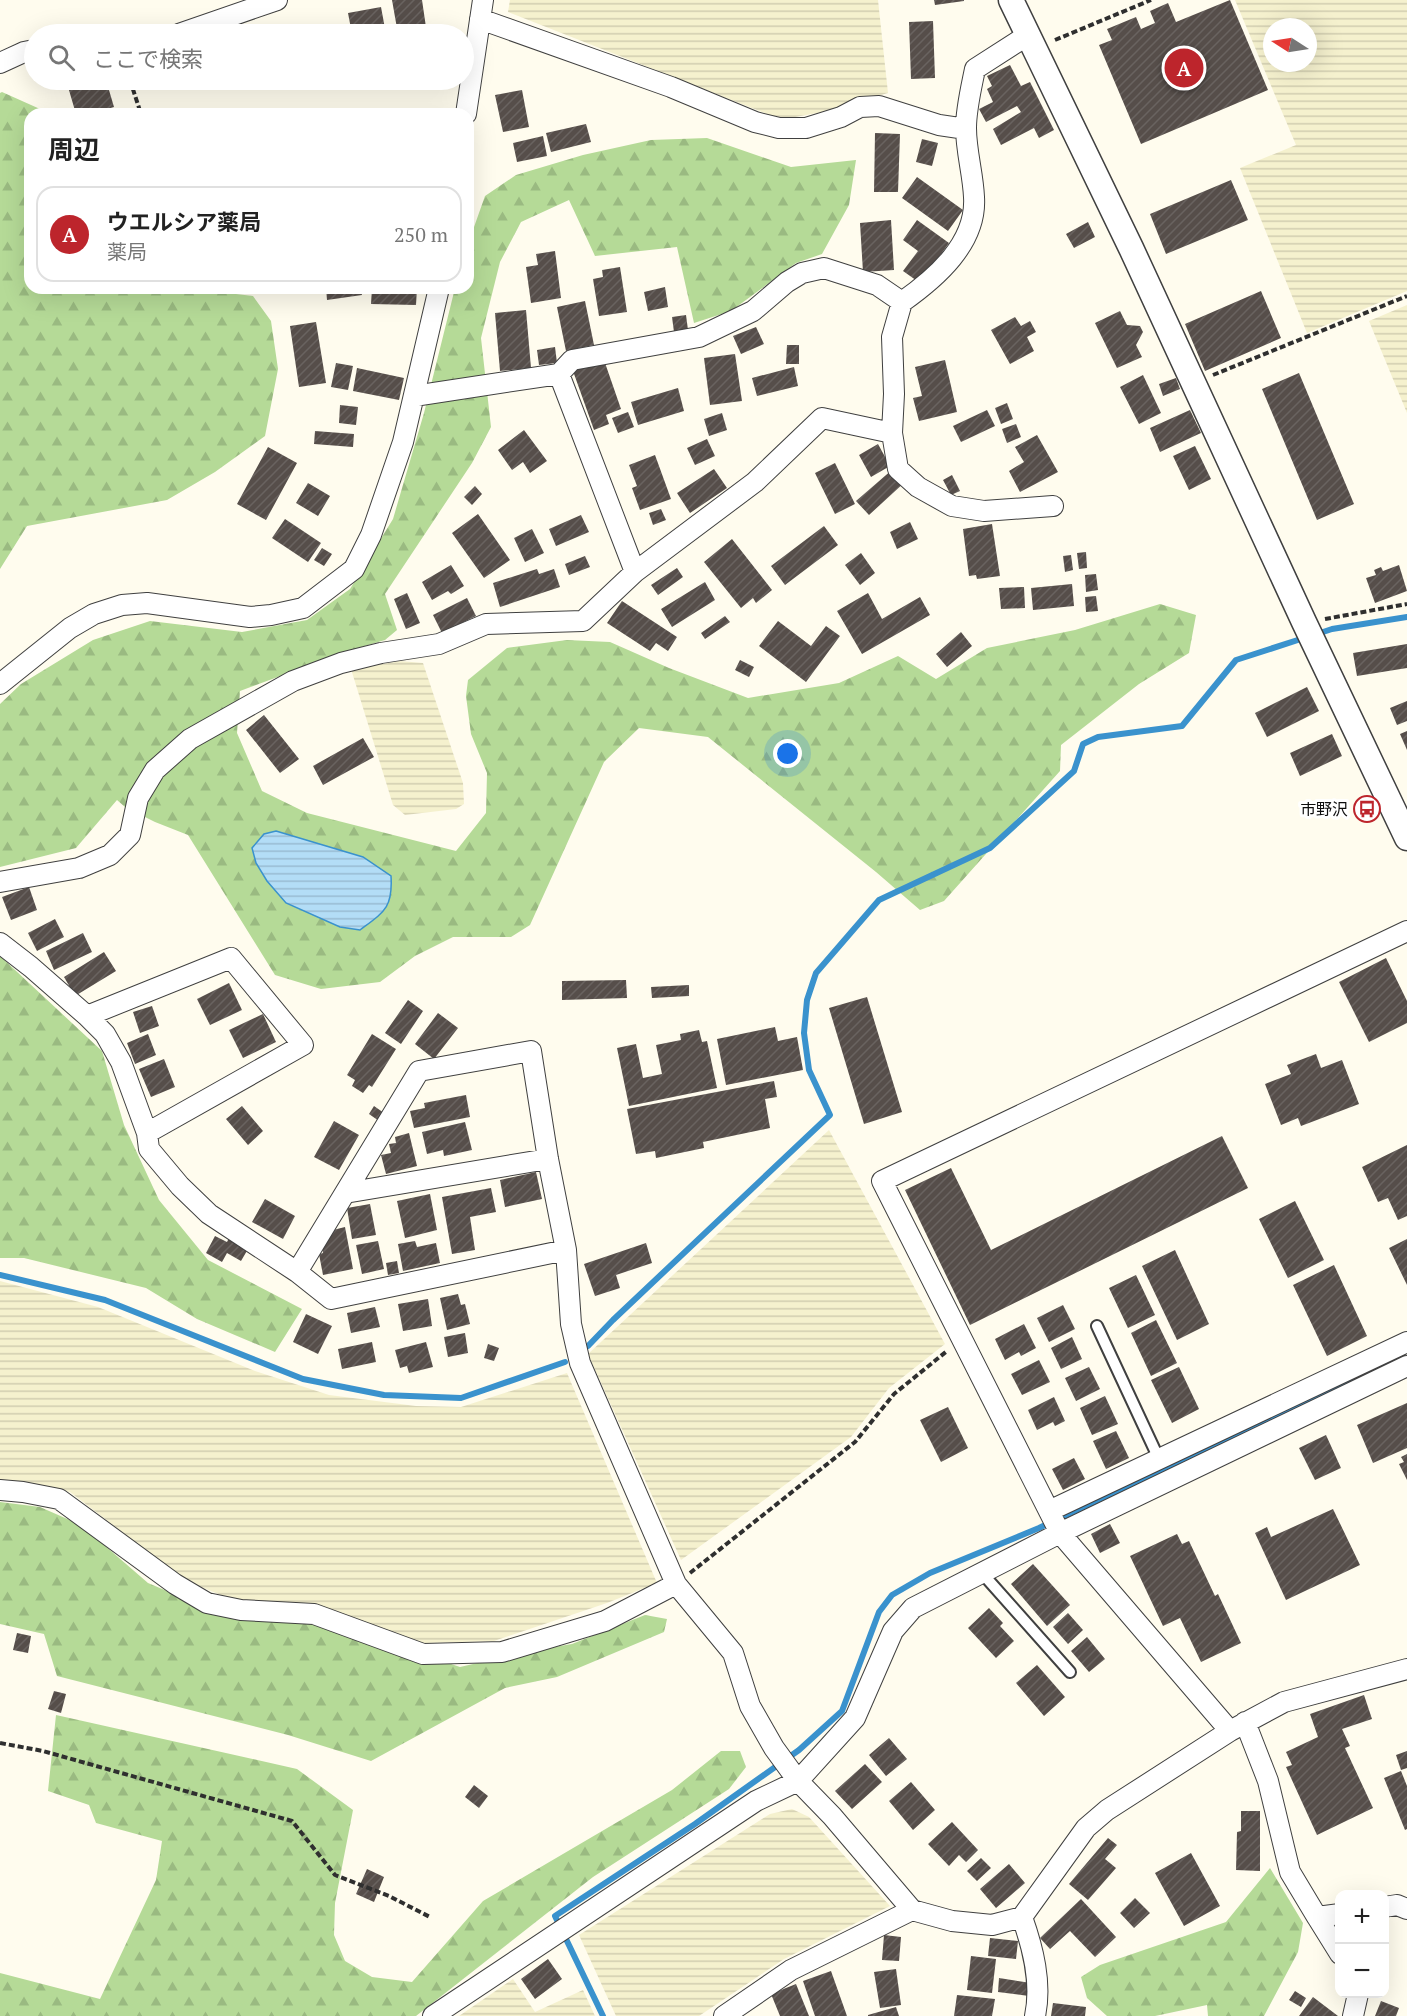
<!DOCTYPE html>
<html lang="ja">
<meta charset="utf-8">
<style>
body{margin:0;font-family:"PT Serif","Noto Sans JP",serif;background:#f6f6f6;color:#222}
.controls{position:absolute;right:18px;bottom:18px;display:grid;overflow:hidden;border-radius:12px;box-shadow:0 6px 24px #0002}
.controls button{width:54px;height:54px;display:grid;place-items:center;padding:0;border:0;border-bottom:2px solid #e0e0e0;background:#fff;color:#222;font:30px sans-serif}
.compass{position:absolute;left:1263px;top:18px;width:54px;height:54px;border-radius:50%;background:#fff;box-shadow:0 6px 24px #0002;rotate:282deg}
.you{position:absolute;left:788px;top:754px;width:21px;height:21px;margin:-15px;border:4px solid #fff;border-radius:50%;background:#1a73e8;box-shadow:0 0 0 9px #1a73e833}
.badge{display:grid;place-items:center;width:39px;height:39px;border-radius:50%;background:#bd252c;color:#fff;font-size:20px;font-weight:700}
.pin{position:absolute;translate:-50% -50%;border:3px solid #fff;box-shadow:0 2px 6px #0006}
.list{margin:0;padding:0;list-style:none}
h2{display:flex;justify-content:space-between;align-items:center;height:78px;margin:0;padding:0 24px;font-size:26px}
h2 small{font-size:20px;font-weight:400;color:#767676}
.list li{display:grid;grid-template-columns:39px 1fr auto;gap:18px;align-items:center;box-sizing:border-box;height:96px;margin:0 12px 12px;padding:0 12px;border:2px solid #e0e0e0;border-radius:18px}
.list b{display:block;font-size:22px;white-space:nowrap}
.list p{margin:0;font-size:20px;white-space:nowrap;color:#767676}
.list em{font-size:20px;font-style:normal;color:#767676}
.icon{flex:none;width:33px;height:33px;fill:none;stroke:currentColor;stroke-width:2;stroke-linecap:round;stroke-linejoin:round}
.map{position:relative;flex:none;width:1407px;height:2016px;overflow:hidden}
.search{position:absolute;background:#fff;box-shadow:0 6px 24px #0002;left:24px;top:24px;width:450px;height:66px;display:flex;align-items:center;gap:15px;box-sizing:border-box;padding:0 21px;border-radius:33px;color:#767676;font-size:22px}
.panel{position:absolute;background:#fff;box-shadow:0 6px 24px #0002;left:24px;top:108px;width:450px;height:186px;border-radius:18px}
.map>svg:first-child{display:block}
</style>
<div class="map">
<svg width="1407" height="2016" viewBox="0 0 1407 2016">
<defs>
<pattern id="farmland-rules" width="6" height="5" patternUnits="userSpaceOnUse" patternTransform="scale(1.5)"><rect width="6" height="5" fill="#f5f1ce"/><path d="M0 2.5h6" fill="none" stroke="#d1cdb0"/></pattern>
<pattern id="forest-firs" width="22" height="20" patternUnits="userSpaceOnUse" patternTransform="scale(1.5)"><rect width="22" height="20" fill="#b5da97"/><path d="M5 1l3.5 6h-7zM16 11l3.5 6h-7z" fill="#9aba81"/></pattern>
<pattern id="water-rules" width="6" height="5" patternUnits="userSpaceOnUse" patternTransform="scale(1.5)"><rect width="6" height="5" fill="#b3ddf6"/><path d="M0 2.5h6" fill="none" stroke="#99bcd2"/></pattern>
<pattern id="building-hatch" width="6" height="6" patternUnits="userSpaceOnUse" patternTransform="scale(1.5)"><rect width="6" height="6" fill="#564e4a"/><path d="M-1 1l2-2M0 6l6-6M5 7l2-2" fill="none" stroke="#696360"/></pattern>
</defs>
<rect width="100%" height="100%" fill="#fffcee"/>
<path fill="url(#farmland-rules)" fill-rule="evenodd" d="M510,0H878L888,93L822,112L790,118L772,116L508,12Z
M1235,0H1407V291L1307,333L1240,168L1296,145ZM1272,27H1308V63H1272Z
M1407,305V413L1369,321Z
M400,661L423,663L463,783L464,804L456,809L405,815L393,805L351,669Z
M829,1130L945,1344L889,1388L851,1437L681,1560L588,1354Z
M0,1281L98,1307L255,1371L329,1395L416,1406L461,1407L567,1373L657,1583L607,1603L494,1641L425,1643L400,1638L318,1609L292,1603L231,1599L186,1581L70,1492L0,1481Z
M792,1809L809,1817L890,1906L784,1959L699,2016H616L579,1935L770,1814Z
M513,1979L535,2012L583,1990L595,2016H459Z"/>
<path fill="url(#forest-firs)" d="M2,92L40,109L41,114H30V288H185L253,296L271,321L278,369L265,436L215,472L167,500L27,526L0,569V93Z
M707,138L791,167L856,160L849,205L822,254L796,263L731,311L694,323L677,247L595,256L569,200L521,222L500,262L481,338L491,427L472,463L385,594L397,630L385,640L348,651L240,691L237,733L262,791L307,813L456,851L486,813L487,773L471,734L466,696L468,680L507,648L567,640L610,642L669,668L748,698L839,683L898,656L936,679L987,648L1075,630L1160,604L1196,615L1189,653L1139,684L1061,745L1060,771L944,901L920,910L876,872L708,737L639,728L604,762L530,925L511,937H453L415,956L380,982L321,989L275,975L188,835L155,822L125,807L117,800L76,848L0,867V704L21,684L93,640L150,621L242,632L307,620L350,589L393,519L424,413L455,288H468V244L485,196L516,175L583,155L651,140Z
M0,956L102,1051L124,1125L159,1200L208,1260L302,1309L275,1352L197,1319L146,1288L24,1258H0Z
M0,1502L40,1507L81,1525L148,1583L236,1620L327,1622L460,1667L530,1651L572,1644L645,1615L667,1619L664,1632L557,1677L505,1688L371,1761L288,1735L57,1676L44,1634L0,1624Z
M56,1715L297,1769L353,1810L335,1903L334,1935L345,1961L372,1977L412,1982L483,1901L672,1790L721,1751H740L746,1767L729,1789L593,1877L416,2016H0V1973L100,1999L156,1880L162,1841L96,1823L89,1805L48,1791Z
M1270,1868L1303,1923L1298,1952L1264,2016H1208L1207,2005L1155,2016H1107L1087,1998L1081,1977L1100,1965L1226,1922Z"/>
<path fill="url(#water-rules)" stroke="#3a92cd" stroke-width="1.5" d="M276,831L363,857L391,876C393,908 384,912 360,930L340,927L286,903L267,881L256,863L252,848L264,834Z"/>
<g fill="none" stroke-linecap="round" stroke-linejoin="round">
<path stroke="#3a92cd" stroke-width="6" d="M1317,634L1332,629L1407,617
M0,1275L105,1300L303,1379L384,1395L461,1398L565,1362
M588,1346L613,1320L830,1115L809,1070L804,1033L807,1000L816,973L879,900L990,848L1074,771L1083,744L1098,737L1182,726L1236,660L1304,638
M603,2016L555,1916L695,1824L799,1750L842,1711L879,1612L892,1595L930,1573L1039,1528L1382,1364"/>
</g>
<path fill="url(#building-hatch)" d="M392,0H422L427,34H398Z
M934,0H964V1L935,5Z
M1230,0L1268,90L1141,144L1099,45L1112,40L1107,29L1136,17L1141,29L1155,23L1150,11L1168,3L1176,22Z
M381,7L386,34H352L348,13Z
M933,21L935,78L911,79L909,22Z
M1010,65L1021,86L1030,82L1054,130L1039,138L1034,128L1001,145L993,129L1021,112L1017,106L986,122L979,109L993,102L987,89L992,86L987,76Z
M66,80H106L114,107L90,114H76Z
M522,90L529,127L503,132L495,95Z
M586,124L591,142L551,152L546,133Z
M875,133L900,134L898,192H874Z
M543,136L547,156L517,162L513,143Z
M922,139L938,143L932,166L916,162Z
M917,177L963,210L948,231L902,198Z
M1231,180L1248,220L1166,254L1150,214Z
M891,220L894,270L863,272L860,223Z
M917,220L949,243L920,283L903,271L918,251L903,240Z
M1088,222L1095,237L1074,248L1066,234Z
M555,251L561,298L531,303L526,267L538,265L536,254Z
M620,267L627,312L599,316L593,279L603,277L602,270Z
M665,287L668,307L648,311L644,292Z
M326,288H361L362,295L327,300Z
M372,288H417L416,305L371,304Z
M1261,291L1281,338L1205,371L1185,324Z
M585,301L594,345L566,351L557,307Z
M526,310L531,368L500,371L495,313Z
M1120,311L1127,325L1140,326L1143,332L1136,345L1142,357L1117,368L1095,323Z
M686,315L688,330L674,332L672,317Z
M1015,317L1021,326L1030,321L1036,332L1027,337L1034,351L1010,364L991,330Z
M316,322L326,383L299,387L290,326Z
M756,327L764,344L741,354L733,336Z
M787,345H799V364H786Z
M555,347L557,363L539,365L537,350Z
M735,354L742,401L710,405L704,358Z
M604,360L621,409L606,415L609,424L594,430L573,371Z
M945,360L957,412L919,421L913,398L922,396L915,367Z
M336,363L353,366L348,390L331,387Z
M794,367L798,386L757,396L752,378Z
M357,368L404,378L399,400L353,391Z
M1299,373L1354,504L1317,520L1262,389Z
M1143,375L1161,413L1139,424L1120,387Z
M1176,378L1180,389L1163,396L1159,384Z
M678,388L684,411L638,425L631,402Z
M1007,403L1013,419L1001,424L995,408Z
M340,405L358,407L356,425L339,423Z
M987,410L995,426L961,442L953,426Z
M1190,410L1201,433L1160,452L1150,428Z
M628,412L634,427L618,433L612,418Z
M722,413L727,430L709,436L704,419Z
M1016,424L1021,437L1007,443L1002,429Z
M524,430L547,461L530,473L523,462L512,470L498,450Z
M315,431L354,434L353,447L314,444Z
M1037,435L1058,472L1020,492L1009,471L1024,462L1015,447Z
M707,439L715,456L695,465L687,448Z
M878,444L890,466L871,477L859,455Z
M1195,446L1211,479L1189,490L1173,456Z
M268,447L297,463L266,520L237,504Z
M655,455L671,499L640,510L632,488L637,486L629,465Z
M835,463L855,504L835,514L815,473Z
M714,469L727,488L690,513L677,493Z
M893,469L905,482L869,515L856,501Z
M952,475L960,491L951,495L943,480Z
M308,483L330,496L318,516L296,503Z
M475,486L482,494L472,505L464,497Z
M661,509L666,520L653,525L649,513Z
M478,514L510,560L484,578L452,533Z
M581,515L589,532L556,546L549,529Z
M285,519L321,543L308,562L272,538Z
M910,522L918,539L897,549L890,532Z
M992,524L1000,576L977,579L976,575L969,576L963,529Z
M824,526L838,545L785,585L771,566Z
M532,529L544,553L525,562L514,538Z
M732,539L772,590L756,603L753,598L741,608L704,562Z
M322,548L332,554L324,566L314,560Z
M1086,552L1087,568L1079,569L1077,553Z
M861,553L875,573L860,585L845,565Z
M1071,555L1073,570L1065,572L1063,556Z
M585,556L590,567L569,575L565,564Z
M451,565L464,586L451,594L448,591L432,600L422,582Z
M1399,565L1407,591L1375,603L1366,578L1376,575L1374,570L1381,567L1383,571Z
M677,568L683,577L658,595L651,585Z
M537,569L539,574L554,569L560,587L500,607L493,583Z
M1096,574L1098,590L1086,592L1085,575Z
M705,582L715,600L672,627L661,609Z
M1072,584L1074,606L1033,610L1031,588Z
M1024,587L1025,608L1001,609L999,588Z
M407,593L420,623L406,629L394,599Z
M868,593L882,619L920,597L930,615L862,654L837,611Z
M1096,596L1098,611L1086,612L1085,597Z
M467,598L476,616L442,633L433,615Z
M622,601L677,637L668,651L656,643L650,651L607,623Z
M725,616L730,622L705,639L701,633Z
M778,621L811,646L826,626L840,636L806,682L759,646Z
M961,632L972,646L947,667L936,654Z
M1407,644V668L1357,676L1353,653Z
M740,660L754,667L749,677L735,670Z
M1307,687L1319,711L1267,737L1255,713Z
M1407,701V721L1397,725L1390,708Z
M264,715L299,759L280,773L246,730Z
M1407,731V750L1400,734Z
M1332,734L1342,756L1300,776L1290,753Z
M363,738L374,757L323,785L313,766Z
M29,887L37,910L11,920L2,897Z
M55,919L64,937L37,951L28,933Z
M83,933L92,952L54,970L46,951Z
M104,952L116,971L75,996L64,977Z
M1386,958L1407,1001V1023L1369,1042L1339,982Z
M626,980L627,998L562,1000V981Z
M229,983L242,1010L210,1025L197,999Z
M689,985V996L652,998L651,987Z
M867,997L902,1112L864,1124L829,1008Z
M408,1000L423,1011L401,1044L385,1033Z
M152,1006L159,1026L140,1033L133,1012Z
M438,1013L458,1028L434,1059L415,1044Z
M263,1014L276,1042L243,1058L229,1030Z
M775,1027L778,1041L797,1037L803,1070L726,1085L717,1039Z
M699,1030L702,1042L707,1041L717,1088L629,1106L617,1048L636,1044L643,1078L662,1074L656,1045L681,1040L680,1034Z
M148,1034L156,1055L135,1064L127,1043Z
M372,1034L396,1049L372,1087L369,1085L363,1093L352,1086L355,1080L347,1075Z
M1316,1054L1321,1068L1342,1060L1359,1104L1301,1126L1298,1118L1281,1125L1265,1084L1291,1074L1287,1065Z
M164,1059L175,1087L151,1097L139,1069Z
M774,1081L777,1097L765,1099L770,1128L703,1142L704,1148L656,1158L655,1151L636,1154L627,1109Z
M466,1095L470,1117L414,1128L410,1111L425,1108L424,1103Z
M242,1106L263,1131L248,1145L226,1119Z
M374,1106L384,1113L379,1121L369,1114Z
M334,1121L359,1135L339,1170L314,1157Z
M465,1122L472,1150L444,1156L443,1150L427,1154L422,1132Z
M409,1133L417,1166L386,1174L381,1155L391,1153L389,1144L396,1143L395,1137Z
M1222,1136L1248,1188L970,1325L905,1190L951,1168L991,1250Z
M1407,1145V1216L1398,1220L1388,1198L1378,1202L1362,1167Z
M536,1172L542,1199L505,1207L500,1180Z
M491,1188L496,1212L470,1217L475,1250L452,1254L442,1197Z
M430,1194L437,1230L405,1238L397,1201Z
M265,1199L295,1216L283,1239L252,1222Z
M1295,1201L1324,1260L1288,1278L1259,1219Z
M370,1204L376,1235L352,1239L347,1208Z
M345,1227L353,1269L323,1275L319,1254L323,1253L322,1247L333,1230Z
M215,1236L227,1242L229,1238L248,1249L241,1261L227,1253L222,1262L206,1253Z
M1407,1239V1285L1389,1248Z
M378,1241L384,1269L362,1274L356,1245Z
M415,1241L417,1247L436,1243L440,1263L403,1271L398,1244Z
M646,1243L652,1263L616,1275L620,1288L595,1296L584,1264Z
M1175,1250L1209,1324L1177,1340L1142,1266Z
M397,1261L399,1273L388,1275L386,1263Z
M1334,1265L1367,1336L1327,1356L1293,1285Z
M1136,1275L1155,1315L1128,1328L1109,1288Z
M458,1294L461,1305L465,1304L470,1324L447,1330L440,1298Z
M428,1299L432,1326L403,1331L398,1304Z
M1063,1305L1075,1329L1049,1342L1037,1318Z
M375,1307L380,1327L351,1333L347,1313Z
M306,1314L332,1326L318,1354L293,1342Z
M1156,1320L1177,1363L1151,1376L1131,1333Z
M1024,1324L1036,1348L1021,1356L1019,1352L1005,1360L995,1339Z
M465,1333L468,1353L448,1357L444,1337Z
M1072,1337L1082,1359L1061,1369L1051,1348Z
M372,1342L376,1362L342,1369L338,1349Z
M426,1342L433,1367L409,1373L407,1366L400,1368L395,1350Z
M488,1344L499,1348L494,1361L484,1358Z
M1039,1360L1050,1382L1022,1395L1011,1374Z
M1089,1367L1100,1389L1076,1401L1065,1378Z
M1179,1367L1199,1409L1172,1423L1151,1380Z
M1105,1396L1118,1424L1092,1435L1080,1408Z
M1054,1397L1065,1421L1055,1426L1053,1422L1037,1430L1028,1410Z
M1407,1403V1448L1373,1463L1357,1425Z
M948,1407L968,1448L941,1462L920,1420Z
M1116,1431L1129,1458L1106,1469L1093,1441Z
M1326,1435L1341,1468L1315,1480L1299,1448Z
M1407,1454V1480L1399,1464L1404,1462L1401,1457Z
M1074,1458L1085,1479L1063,1490L1052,1469Z
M1333,1509L1360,1565L1286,1600L1255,1533L1267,1527L1271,1537Z
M1110,1524L1120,1543L1100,1553L1091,1534Z
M1177,1534L1182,1544L1189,1541L1215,1596L1218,1594L1241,1643L1201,1662L1180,1618L1163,1626L1130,1556Z
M1033,1564L1070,1605L1047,1626L1011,1584Z
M989,1608L1003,1623L1000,1626L1014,1641L996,1658L968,1628Z
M1068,1613L1083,1630L1068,1644L1053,1627Z
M17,1633L31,1636L28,1653L13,1650Z
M1087,1637L1105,1659L1089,1672L1071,1651Z
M1037,1665L1065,1697L1044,1716L1016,1683Z
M54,1691L66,1694L61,1713L48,1709Z
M1364,1695L1372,1719L1342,1729L1350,1746L1345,1748L1373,1808L1317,1835L1286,1767L1292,1765L1286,1752L1318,1737L1310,1714Z
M889,1738L907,1759L886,1776L869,1755Z
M1407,1751V1768L1401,1770L1396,1755Z
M865,1764L882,1782L852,1809L835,1791Z
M1401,1771L1407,1786V1829L1405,1830L1384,1778Z
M911,1782L935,1810L913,1830L889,1801Z
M474,1785L488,1796L479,1808L465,1797Z
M1241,1811H1260V1871L1236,1870L1237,1832L1241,1831Z
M952,1822L978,1850L966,1862L959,1855L949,1866L928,1844Z
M1108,1838L1117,1845L1105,1859L1116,1868L1088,1900L1069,1884Z
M1191,1853L1220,1906L1184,1926L1155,1873Z
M981,1858L991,1868L977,1881L967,1871Z
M1009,1864L1025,1883L996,1908L980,1889Z
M367,1869L384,1877L374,1902L356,1894Z
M1135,1898L1150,1913L1134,1928L1120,1913Z
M1081,1899L1116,1937L1095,1957L1070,1931L1050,1949L1040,1938Z
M884,1935L901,1937L899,1961L882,1960Z
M990,1938L1018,1941L1016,1959L988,1956Z
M971,1956L996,1959L992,1993L967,1990Z
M548,1959L562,1979L535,1999L521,1979Z
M896,1969L901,2005L880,2008L874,1972Z
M831,1971L847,2016H815L803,1981Z
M999,1978L1031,1983L1029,1996L998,1992Z
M796,1984L809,2016H780L771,1994Z
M1295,1991L1306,1998L1301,2007L1289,2000Z
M957,1995L995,1999L992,2016H954Z
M1313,1997L1338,2016H1299Z
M1381,2001L1399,2008L1396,2016H1375Z
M1053,2003L1086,2007L1085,2016H1051Z
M896,2007L899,2016H868V2015Z"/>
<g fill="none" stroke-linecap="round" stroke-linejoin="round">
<defs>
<path id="service" d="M1097,1326L1159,1459
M982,1573L1070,1672"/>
<path id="minor" d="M480,19L671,87L755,122L779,128H806L841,117L860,107L879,106L939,125L966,129
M179,34L277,0
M1028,35L975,69C971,89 966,109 966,128C966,151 973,174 974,197C977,243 936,278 902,302L892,337L894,394L892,433L898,469L918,487L952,506L984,511L1053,506
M0,63L24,52L34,50
M466,114L483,0
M559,374L572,360L699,337L753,311L787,282L802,273L824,268L877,285L902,302
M414,396L559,374L635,572
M0,684L70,628L94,614L122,605L147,603L250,617L271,615L303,608L354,569L371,535L403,442L439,288
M0,882L79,868L110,855L130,835L138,798L155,770L190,739L293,681L341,663L381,653L439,644L486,624L583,621L635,572L755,482L822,418L892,433
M0,943L31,967L87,1016
M147,1133L121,1062L105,1034L87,1016L231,958L303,1045L147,1133L149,1149L180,1186L209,1214L297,1272
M345,1193L548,1159
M566,1250L331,1299L297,1272L419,1071L531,1051L548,1159L566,1250L571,1324L580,1363L676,1584L733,1653L750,1706L774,1748L798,1781L832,1816L912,1910L952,1921L992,1925L1022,1917L1086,1828L1107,1810L1230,1731L1284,1702L1407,1669
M0,1490L23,1492L59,1499L175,1584L207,1603L241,1610L314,1614L423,1654L502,1652L605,1621L676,1584
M1049,1511L1407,1342
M1245,1722L1268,1781L1290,1872L1317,1917L1340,1914
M1230,1731L1060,1533L882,1181L1407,931
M1384,1907L1397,1905L1407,1909
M1022,1917C1033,1948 1042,1983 1035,2016
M1317,1917L1340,1954
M433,2016L756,1801L798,1781L855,1718L893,1631L913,1608L1060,1533L1407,1366
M724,2016L791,1970L912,1910
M1353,2016L1358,1994"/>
<path id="tertiary" d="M1011,0L1131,248L1304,622L1407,838"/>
</defs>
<use href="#service" stroke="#404040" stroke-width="14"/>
<use href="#minor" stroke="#404040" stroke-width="22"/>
<use href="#tertiary" stroke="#404040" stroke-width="27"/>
<path stroke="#2f2f2f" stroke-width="4" stroke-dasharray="6 3" stroke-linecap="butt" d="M1055,40L1151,0
M130,80L141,114
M1213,375L1407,296
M1325,619L1407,604
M690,1573L855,1442L894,1394L947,1351
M0,1743L43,1751L292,1821L335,1875L389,1896L430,1917"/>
<use href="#service" stroke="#fff" stroke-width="10"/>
<use href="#minor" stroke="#fff" stroke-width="20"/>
<use href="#tertiary" stroke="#fff" stroke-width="24"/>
</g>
<defs>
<symbol id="bus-ring" viewBox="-11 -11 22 22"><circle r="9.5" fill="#fff" stroke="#bd252c" stroke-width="1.5"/><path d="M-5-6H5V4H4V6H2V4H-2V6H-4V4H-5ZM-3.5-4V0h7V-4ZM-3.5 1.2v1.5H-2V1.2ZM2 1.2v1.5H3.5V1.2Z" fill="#bd252c"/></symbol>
</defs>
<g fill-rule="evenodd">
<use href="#bus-ring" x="1352" y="794" width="30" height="30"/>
</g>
<g text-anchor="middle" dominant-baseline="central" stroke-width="6" stroke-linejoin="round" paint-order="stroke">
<g font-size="16" fill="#0d0d0d" stroke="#fff" text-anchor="end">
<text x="1348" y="809">市野沢</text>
</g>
</g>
</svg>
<div class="controls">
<button>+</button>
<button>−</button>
</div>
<svg class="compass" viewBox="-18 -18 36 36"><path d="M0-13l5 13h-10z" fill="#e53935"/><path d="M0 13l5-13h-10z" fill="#767676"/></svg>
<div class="you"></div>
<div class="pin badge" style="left:1184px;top:68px">A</div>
<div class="search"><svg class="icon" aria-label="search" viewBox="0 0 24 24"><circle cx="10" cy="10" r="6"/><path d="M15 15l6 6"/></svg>ここで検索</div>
<section class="panel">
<h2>周辺<small></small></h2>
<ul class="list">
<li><span class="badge">A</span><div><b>ウエルシア薬局</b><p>薬局</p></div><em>250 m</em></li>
</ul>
</section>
</div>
